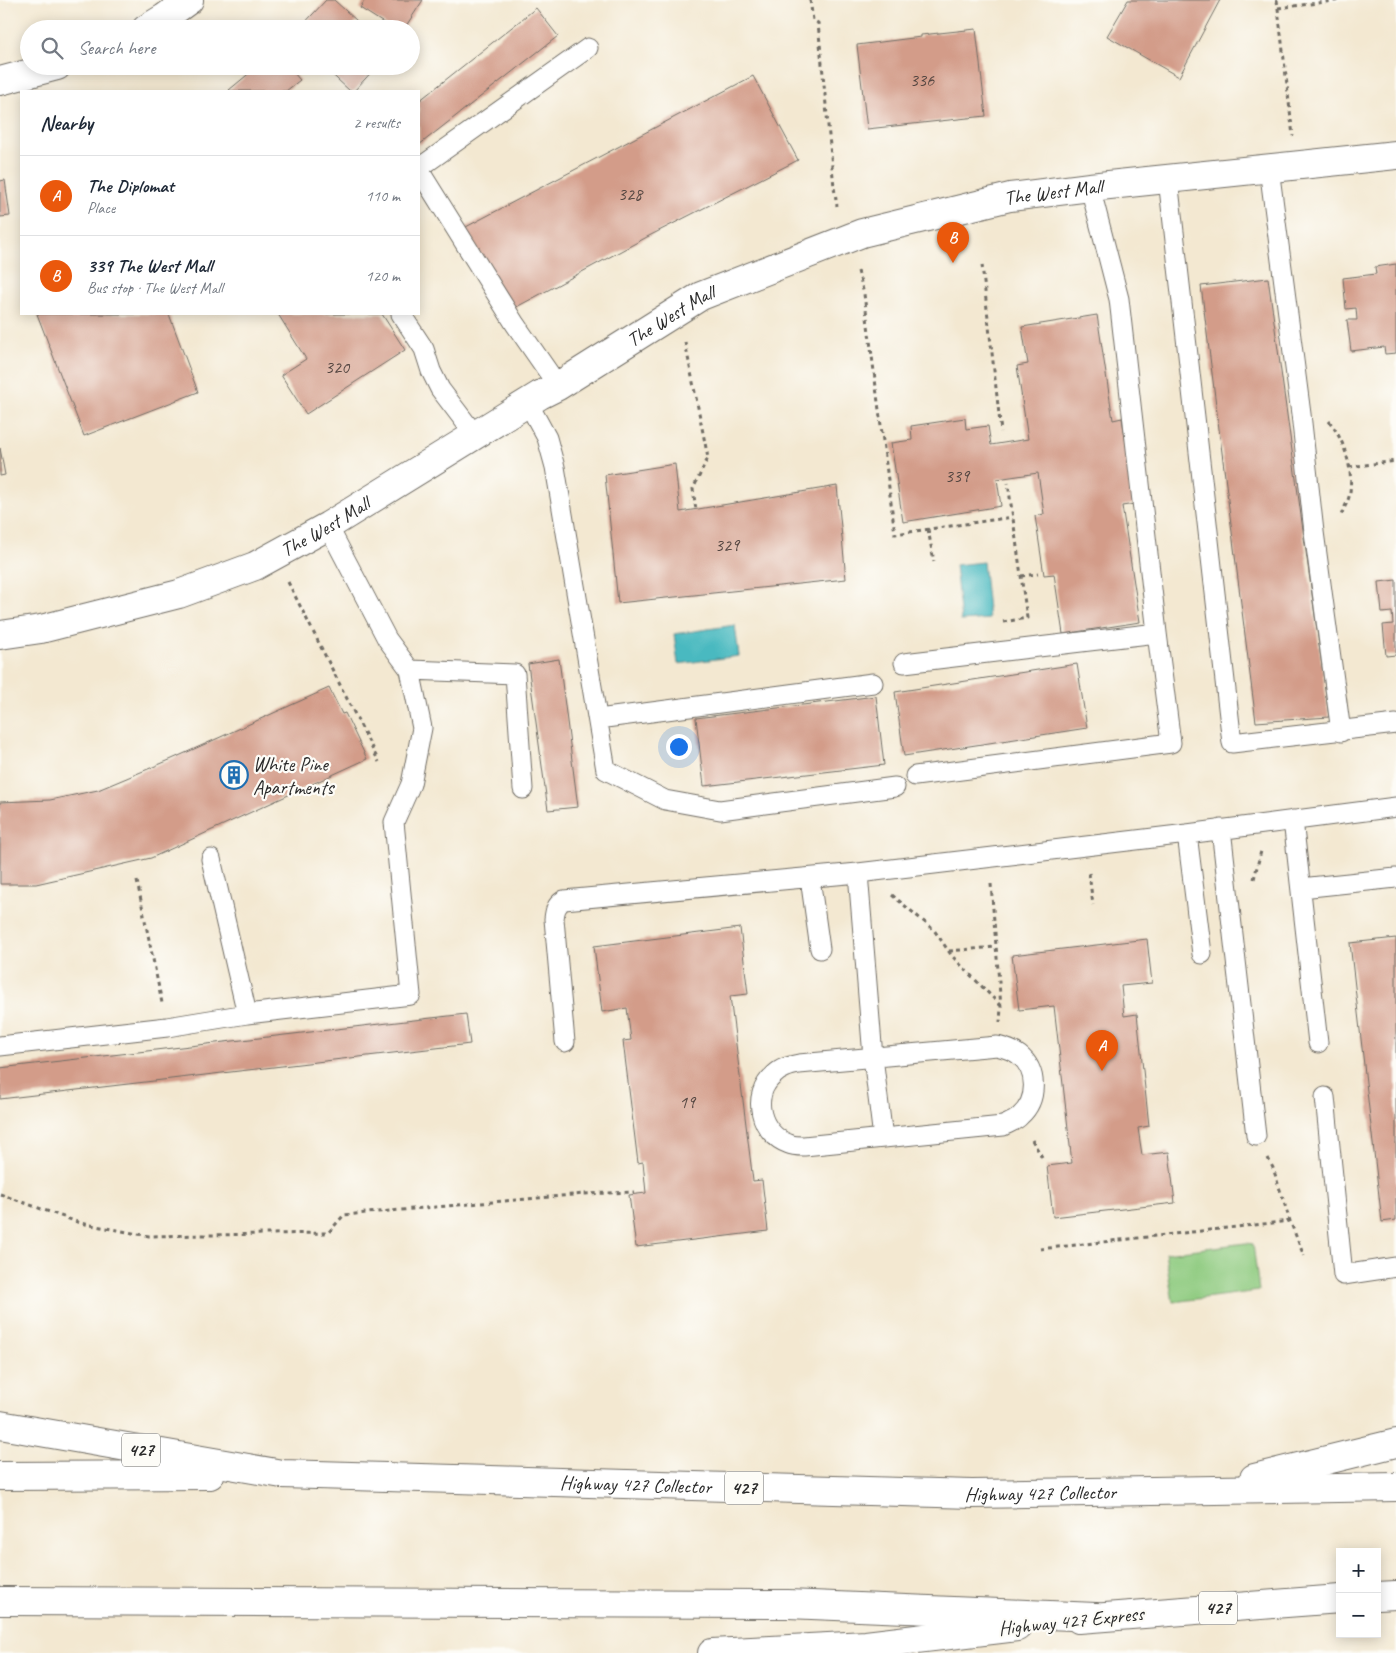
<!DOCTYPE html>
<meta charset="utf-8">
<style>
body{margin:0;font-family:Caveat,sans-serif;background:#f6f6f7;color:#1f2937}
.controls{position:absolute;right:15px;bottom:15px;display:grid;overflow:hidden;border-radius:0px;box-shadow:0 2px 12px #0003}
.controls button{width:45px;height:45px;display:grid;place-items:center;padding:0;border:0;border-bottom:1px solid #e0e1e3;background:#fff;color:#1f2937;font:25px sans-serif}
.you{position:absolute;left:678px;top:746px;width:18px;height:18px;margin:-12px;border:4px solid #fff;border-radius:50%;background:#1a73e8;box-shadow:0 0 0 8px #1a73e833}
.badge{display:grid;place-items:center;width:32px;height:32px;border-radius:50%;background:#ea580c;color:#fff;font-size:16px;font-weight:700}
.pin{position:absolute;translate:-50% -41px;filter:drop-shadow(0 1px 2px #0008)}
.pin::after{content:'';position:absolute;top:26px;width:18px;height:15px;background:inherit;clip-path:polygon(0 0,100% 0,50% 100%)}
.list{margin:0;padding:0;list-style:none}
h2{display:flex;justify-content:space-between;align-items:center;height:65px;margin:0;padding:0 20px;font-size:21px}
h2 small{font-size:16px;font-weight:400;color:#747a83}
.list li{display:grid;grid-template-columns:32px 1fr auto;gap:15px;align-items:center;box-sizing:border-box;height:80px;padding:0 20px;border-top:1px solid #e0e1e3}
.list b{display:block;font-size:19px;white-space:nowrap}
.list p{margin:0;font-size:16px;white-space:nowrap;color:#747a83}
.list em{font-size:16px;font-style:normal;color:#747a83}
.icon{flex:none;width:28px;height:28px;fill:none;stroke:currentColor;stroke-width:2;stroke-linecap:round;stroke-linejoin:round}
.map{position:relative;flex:none;width:1396px;height:1653px;overflow:hidden}
.search{position:absolute;background:#fff;box-shadow:0 2px 12px #0003;left:20px;top:20px;width:400px;height:55px;display:flex;align-items:center;gap:12px;box-sizing:border-box;padding:0 18px;border-radius:28px;color:#747a83;font-size:19px}
.panel{position:absolute;background:#fff;box-shadow:0 2px 12px #0003;left:20px;top:90px;width:400px;height:225px;border-radius:0px}
.map>svg:first-child{display:block}
</style>
<div class="map">
<svg width="1396" height="1653" viewBox="0 0 1396 1653">
<rect width="100%" height="100%" fill="#fdfcf7"/>
<filter id="ink" filterUnits="userSpaceOnUse"><feTurbulence type="fractalNoise" baseFrequency=".02" numOctaves="2"/><feDisplacementMap in="SourceGraphic" scale="10" xChannelSelector="R" yChannelSelector="G"/><feConvolveMatrix kernelMatrix="1 2 1 2 8 2 1 2 1" color-interpolation-filters="sRGB"/></filter>
<filter id="wash" filterUnits="userSpaceOnUse"><feTurbulence type="fractalNoise" baseFrequency=".0096" numOctaves="4" result="noise"/><feDisplacementMap in="SourceGraphic" scale="20" xChannelSelector="R" yChannelSelector="G"/><feGaussianBlur stdDeviation="1.12" result="paint"/><feColorMatrix in="noise" values="0 0 0 0 0 0 0 0 0 0 0 0 0 0 0 0 0 1.4 0 .05"/><feComposite in="paint" operator="in"/></filter>
<g filter="url(#wash)">
<rect width="100%" height="100%" fill="#f3e8d1"/>
<path fill="#8fcb80" stroke="#5d7b56" d="M1246,1243L1253,1244L1259,1291L1173,1302L1165,1253Z"/>
<path fill="#4ab9c0" stroke="#3a7276" d="M983,562L989,619L961,621L955,565Z
M735,625L739,656L678,664L674,634Z"/>
<g id="blocks">
<path fill="#d39c89" d="M326,0H334L357,21L349,29H299Z
M365,0H423L404,29H393L360,8Z
M1128,0H1220L1179,77L1107,36Z
M536,8L558,36L419,145V101Z
M976,29L986,116L867,129L857,45L921,37V35Z
M258,66H288L300,80L286,91H230L229,90Z
M323,66H377L354,91H350Z
M753,76L798,160L647,237L509,311L464,228Z
M5,180L10,216L0,217V181Z
M1396,264V353L1385,354L1384,347L1351,351L1347,320H1357L1356,308L1346,309L1343,278L1376,274L1375,267Z
M1268,278L1329,717L1256,722L1201,286Z
M37,314H169L198,392L84,436Z
M278,314H382L405,350L306,414L281,375L306,359Z
M1097,315L1113,420L1122,418L1135,504L1122,506L1140,622L1063,634L1054,574L1044,575L1035,516L1044,514L1038,473L997,479L1001,506L903,522L891,443L912,440L911,426L965,418L966,429L988,426L991,445L1028,439L1017,366L1028,364L1022,327Z
M0,448L5,475L0,476Z
M675,464L680,512L837,486L846,579L618,603L605,475Z
M1396,580V655L1386,656L1383,625L1393,624L1392,612L1382,613L1379,582Z
M559,659L578,807L548,810L528,664Z
M1077,664L1087,728L904,756L895,692Z
M329,688L342,714L345,713L367,759L151,858L36,884H0V802L50,800L98,790L172,759Z
M876,696L884,765L704,786L696,718Z
M740,928L748,994L730,996L753,1181L762,1180L768,1231L636,1247L629,1195L646,1193L643,1162L638,1163L623,1041L631,1040L627,1008L602,1012L594,946Z
M1396,938V1220L1382,1222L1350,943Z
M1147,939L1152,983L1121,986L1124,1016L1137,1014L1149,1126L1138,1128L1142,1155L1169,1152L1175,1203L1053,1217L1047,1166L1072,1163L1054,1006L1019,1010L1012,955Z
M466,1014L470,1044L0,1099V1068Z"/>
</g>
</g>
<g filter="url(#ink)">
<use href="#blocks" fill-opacity="0" stroke="#716d65" stroke-width="1"/>
<g fill="none" stroke-linecap="round" stroke-linejoin="round">
<defs>
<path id="service" d="M419,168L588,48
M1269,168L1301,414L1314,532L1341,732
M419,170L515,324L558,386
M1168,179L1232,743L1396,724
M401,314L424,349L431,371L440,389L475,435
M528,403L547,438L555,467L606,770L665,800L720,810L895,787
M904,663L1157,633L1119,299L1090,187
M410,670L515,674L523,789
M598,719L873,683
M915,776L1171,743L1157,633
M1293,820L1318,1043
M1221,829L1256,1136
M1187,834L1202,954
M211,859L247,1014
M858,873L873,1057L883,1138
M810,878L820,949
M1301,888L1396,878
M565,1042L554,919C555,910 556,905 564,900L858,873L1187,834L1396,807
M0,1046L167,1027L247,1014L411,995L394,822L411,784L422,728L410,670L387,639L328,526
M997,1046C1005,1048 1013,1050 1019,1055C1038,1070 1038,1100 1020,1116C1016,1121 1009,1123 1003,1126L804,1146C799,1146 793,1146 789,1144C760,1134 750,1095 774,1075C781,1068 789,1066 799,1064Z
M1325,1097L1343,1275L1396,1267"/>
<path id="tertiary" d="M146,29L164,18L189,0
M0,81L57,66"/>
<g id="secondary">
<path id="s1" d="M0,635L41,629L179,594L255,566L328,526L540,395L558,386L701,296L862,233L1010,197L1090,187L1396,155"/>
</g>
<g id="motorway">
<path id="s2" d="M0,1425L282,1474L972,1494L1396,1487"/>
<path d="M0,1476L210,1475"/>
<path d="M1254,1478L1396,1443"/>
<path d="M1377,1596L1396,1595"/>
<path d="M0,1601L788,1604L1096,1617"/>
<path d="M1079,1619L1340,1599"/>
<path d="M712,1653L866,1645L1017,1627"/>
</g>
</defs>
<use href="#service" stroke="#716d65" stroke-width="21"/>
<use href="#tertiary" stroke="#716d65" stroke-width="30"/>
<use href="#secondary" stroke="#716d65" stroke-width="30"/>
<use href="#motorway" stroke="#716d65" stroke-width="30"/>
<path stroke="#716d65" stroke-width="3" stroke-dasharray="4 4" stroke-linecap="butt" d="M810,0L813,20L818,23L834,187L837,206
M1277,0L1293,136
M1278,8L1341,0
M982,265L1001,432
M858,271L864,294L895,534L1013,517
M685,342L708,458L693,489L696,510
M1329,421C1344,440 1353,467 1350,492C1349,501 1343,509 1340,518
M1349,467L1396,461
M928,529L934,562
M1021,576L1038,574
M288,582L379,762
M1003,622L1027,618L1008,483
M1089,873L1093,905
M1254,879L1261,851
M137,881L162,1003
M991,884L1001,1007L1000,1022
M892,895L934,930L952,956L1001,1006
M949,951L996,947
M1032,1140L1042,1157
M1268,1158L1273,1168L1290,1221L1304,1256
M0,1194L80,1223L149,1236L328,1233L344,1215L584,1194L634,1192
M1040,1249L1290,1221"/>
<use href="#service" stroke="#fff" stroke-width="19"/>
<use href="#tertiary" stroke="#fff" stroke-width="28"/>
<use href="#secondary" stroke="#fff" stroke-width="28"/>
<use href="#motorway" stroke="#fff" stroke-width="28"/>
</g>
</g>
<defs>
<symbol id="building-ring" viewBox="-11 -11 22 22"><circle r="9.5" fill="#fdfcf7" stroke="#1f6fb2" stroke-width="1.5"/><path d="M-4-6H4V6H1V3H-1V6H-4ZM-2.5-4.3h1.7v1.8h-1.7ZM.8-4.3h1.7v1.8H.8ZM-2.5-1h1.7V.8h-1.7ZM.8-1h1.7V.8H.8Z" fill="#1f6fb2"/></symbol>
</defs>
<g fill-rule="evenodd">
<use href="#building-ring" x="218" y="759" width="32" height="32"/>
</g>
<g text-anchor="middle" dominant-baseline="central" stroke-width="4.5" stroke-linejoin="round" paint-order="stroke">
<g font-size="18" fill="#554742">
<text x="922" y="80">336</text>
<text x="630" y="194">328</text>
<text x="337" y="367">320</text>
<text x="957" y="476">339</text>
<text x="727" y="545">329</text>
<text x="687" y="1102">19</text>
</g>
<g fill="#fdfcf7" stroke="#6a6a68" stroke-width="1">
<rect x="122" y="1433.5" width="38" height="33" rx="4"/>
<rect x="725" y="1471.5" width="38" height="33" rx="4"/>
<rect x="1199" y="1591.5" width="38" height="33" rx="4"/>
</g>
<g font-size="19" font-weight="bold" fill="#2b2b2b">
<text x="141" y="1450">427</text>
<text x="744" y="1488">427</text>
<text x="1218" y="1608">427</text>
</g>
<g font-size="20" fill="#2b2b2b" stroke="#fdfcf7">
<text stroke="none"><textPath href="#s1" startOffset="1155">The West Mall</textPath></text>
<text stroke="none"><textPath href="#s1" startOffset="750">The West Mall</textPath></text>
<text stroke="none"><textPath href="#s1" startOffset="345">The West Mall</textPath></text>
<text stroke="none"><textPath href="#s2" startOffset="640">Highway 427 Collector</textPath></text>
<text stroke="none"><textPath href="#s2" startOffset="1045">Highway 427 Collector</textPath></text>
<text transform="translate(1071 1621) rotate(-6)">Highway 427 Express</text>
</g>
<g font-size="20" fill="#2b2b2b" stroke="#fdfcf7" text-anchor="start">
<text x="253" y="764">White Pine<tspan x="253" dy="23">Apartments</tspan></text>
</g>
</g>
</svg>
<div class="controls">
<button>+</button>
<button>−</button>
</div>
<div class="you"></div>
<div class="pin badge" style="left:1102px;top:1071px">A</div>
<div class="pin badge" style="left:953px;top:263px">B</div>
<div class="search"><svg class="icon" aria-label="search" viewBox="0 0 24 24"><circle cx="10" cy="10" r="6"/><path d="M15 15l6 6"/></svg>Search here</div>
<section class="panel">
<h2>Nearby<small>2 results</small></h2>
<ul class="list">
<li><span class="badge">A</span><div><b>The Diplomat</b><p>Place</p></div><em>110 m</em></li>
<li><span class="badge">B</span><div><b>339 The West Mall</b><p>Bus stop · The West Mall</p></div><em>120 m</em></li>
</ul>
</section>
</div>
